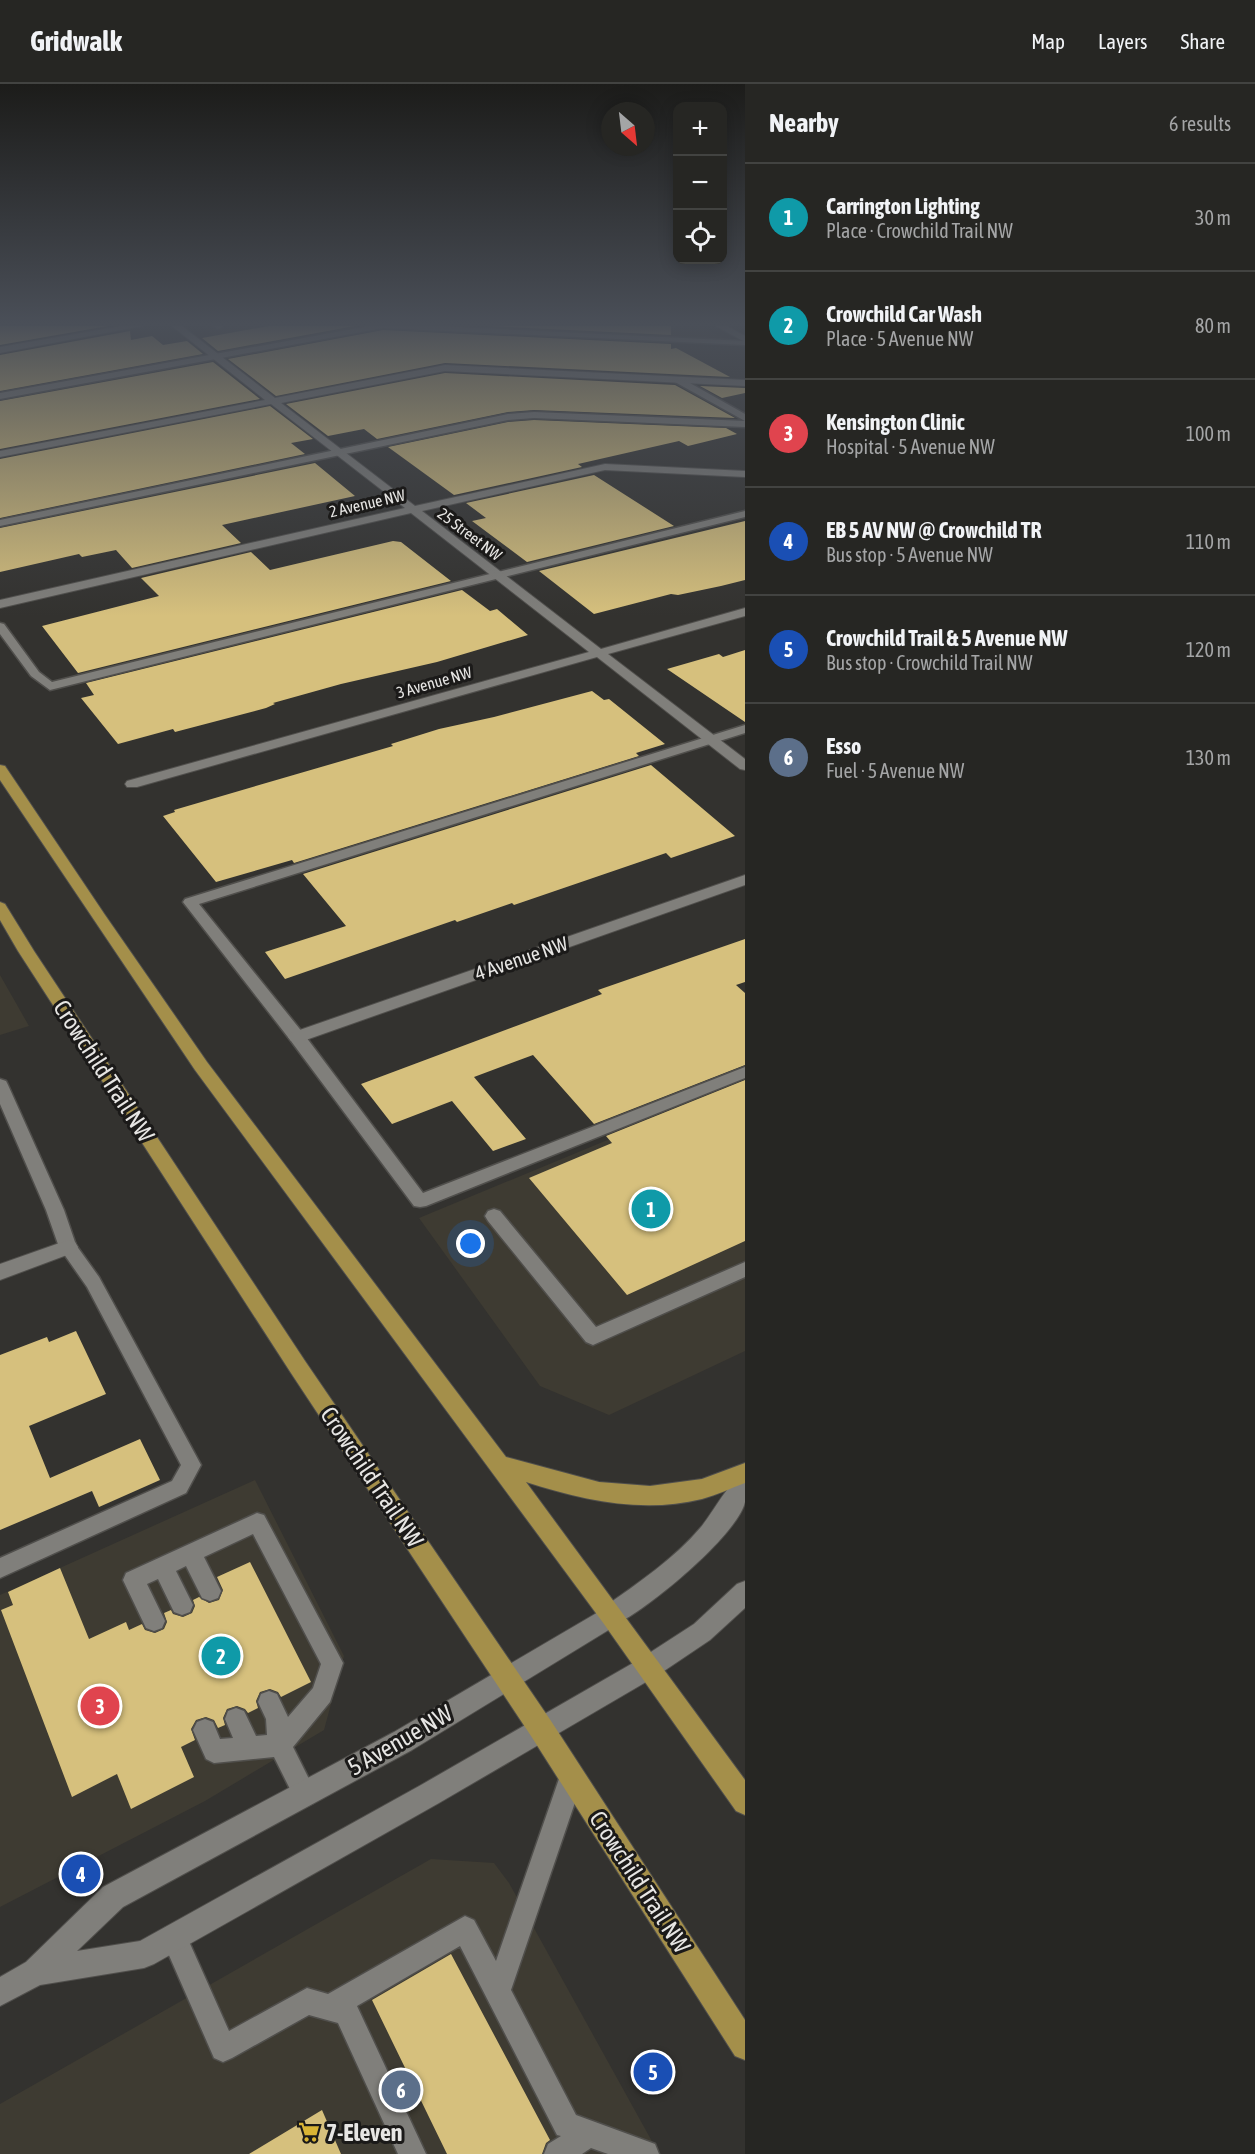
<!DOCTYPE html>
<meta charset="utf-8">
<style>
body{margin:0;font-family:"Asap Condensed",sans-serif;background:#323230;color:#f1f3f6}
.controls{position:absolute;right:18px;top:18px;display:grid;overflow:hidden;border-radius:12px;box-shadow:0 3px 15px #0003}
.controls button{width:54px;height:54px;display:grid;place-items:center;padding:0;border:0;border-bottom:2px solid #424341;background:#262623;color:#f1f3f6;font:30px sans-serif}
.compass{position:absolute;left:601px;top:18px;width:54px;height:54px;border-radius:50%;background:#262623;box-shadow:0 3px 15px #0003;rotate:152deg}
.you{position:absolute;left:471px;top:1160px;width:21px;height:21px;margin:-15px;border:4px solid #fff;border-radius:50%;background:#1a73e8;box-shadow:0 0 0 9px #1a73e833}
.badge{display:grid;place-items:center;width:39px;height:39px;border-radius:50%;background:#d9b434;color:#fff;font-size:20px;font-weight:700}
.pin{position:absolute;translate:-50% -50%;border:3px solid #fff;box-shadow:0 2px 6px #0006}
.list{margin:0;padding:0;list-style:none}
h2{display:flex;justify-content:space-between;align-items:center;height:78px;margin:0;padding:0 24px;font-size:26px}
h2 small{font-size:20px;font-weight:400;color:#a4a5a6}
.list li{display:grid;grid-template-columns:39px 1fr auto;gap:18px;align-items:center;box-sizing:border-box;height:108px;padding:0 24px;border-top:2px solid #424341}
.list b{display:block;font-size:22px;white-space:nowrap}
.list p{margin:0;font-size:20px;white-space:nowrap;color:#a4a5a6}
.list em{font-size:20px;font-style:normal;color:#a4a5a6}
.icon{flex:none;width:33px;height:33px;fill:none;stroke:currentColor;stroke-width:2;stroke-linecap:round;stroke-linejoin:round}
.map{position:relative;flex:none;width:745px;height:2070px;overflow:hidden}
header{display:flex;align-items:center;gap:36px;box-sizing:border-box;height:84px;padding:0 30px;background:#262623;border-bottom:2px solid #424341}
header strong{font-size:28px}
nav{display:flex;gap:33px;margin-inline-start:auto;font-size:21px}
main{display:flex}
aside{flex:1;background:#262623}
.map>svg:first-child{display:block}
</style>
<header>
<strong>Gridwalk</strong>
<nav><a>Map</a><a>Layers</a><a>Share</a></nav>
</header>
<main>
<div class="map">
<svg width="745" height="2070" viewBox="0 0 745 2070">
<rect width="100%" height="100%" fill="#33322f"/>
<path fill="#3e3b32" d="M202,242H369L232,267Z
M412,242H700L729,257Z
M0,891L29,942L0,951Z
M745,999V1267L609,1331L540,1302L419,1134Z
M255,1396L344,1572L324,1646L205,1717L0,1823V1511Z
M431,1775L494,1779L509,1799L659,2070H0V2020Z"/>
<path fill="#d6c07d" d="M0,242H108L0,261Z
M269,242H355L218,267L202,254Z
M488,242H671V251Z
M383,246L671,260V265L676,264L730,293L445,279L276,312L228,275Z
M130,247L131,256L152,252L163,261L187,257L203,270L0,307V271Z
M213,278L260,315L0,365V317Z
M445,289L675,301L735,334L534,326L508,328L377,355L364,345L328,352L286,320Z
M700,302L745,304V309L722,314Z
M270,322L313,355L291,359L305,370L0,434V375Z
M534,336L726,344L737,350L688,362L679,357L578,380L582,383L454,411L388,363L508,338Z
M315,379L355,412L222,441L241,459L132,484L116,466L82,473L79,470L0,488V444Z
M594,391L674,442L527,478L472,437L486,434L466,419Z
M745,437V496L721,502L678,511L671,510L594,530L539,487Z
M393,457L401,458L451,497L78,589L42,542L159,512L141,494L251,468L270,486Z
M462,506L490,527L497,525L528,551L437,578L341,600L273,619L275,620L266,624L175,648L173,645L118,660L81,614L94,611L86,599Z
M745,566V638L667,585L719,570L723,573Z
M592,607L604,616L609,615L665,660L636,669L639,672L294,779L292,776L216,798L163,732L175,728L174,726L393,662L391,660L439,645L494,633Z
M651,681L735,752L671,774L666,769L514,821L512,819L457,838L455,836L285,895L265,868L346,842L303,790Z
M745,855V898L736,901L745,909V981L594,1040L533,971L474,993L526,1055L493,1067L452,1017L392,1040L361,1000L602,910L598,906Z
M745,996V1157L627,1211L529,1094L612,1059L606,1052Z
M76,1247L106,1310L29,1342L50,1394L140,1355L160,1396L99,1423L92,1407L0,1446V1271L47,1253L49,1258Z
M250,1478L311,1598L281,1613L278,1608L270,1605L260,1608L256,1617L258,1624L248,1629L245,1625L237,1622L227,1625L223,1634L225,1641L218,1644L214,1636L206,1633L196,1636L191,1645L195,1656L181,1663L194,1693L131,1725L117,1690L72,1713L1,1526L13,1521L8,1508L60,1484L89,1555L126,1538L129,1546L142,1540L145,1546L155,1549L164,1545L167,1538L164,1529L171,1526L173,1530L183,1533L192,1529L195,1522L193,1516L199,1513L209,1519L219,1516L223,1506L217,1493Z
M451,1870L550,2056L546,2059L542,2070H447L372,1916Z
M322,2026L341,2070H249Z"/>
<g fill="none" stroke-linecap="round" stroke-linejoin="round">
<defs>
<path id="service" d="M213,242H221L222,243L218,245Z
M369,242H438L745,257V261L383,244L0,315V309Z
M675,294H681L745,330V337L675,298Z
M534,328L745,337V343L534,334L508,336L0,442V436L508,330Z
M745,427V433L50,606L31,592L0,550V539L4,540L39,588L52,598Z
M745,641V649L199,820L303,949L423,1109L745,983V994L426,1122L420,1123L414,1122L291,957L183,818L185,815Z
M0,995L6,997L8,1001L64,1126L76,1161L99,1193L201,1381L186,1409L0,1494V1474L172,1397L181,1381L87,1203L59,1163L46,1126L0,1020Z
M494,1125L500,1127L596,1243L745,1178V1193L593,1261L586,1258L488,1137L485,1132L488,1127Z
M257,1429L264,1431L343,1579L330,1618L293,1663L317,1711L313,1719L305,1723L297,1719L274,1673L214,1679L206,1675L193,1646L197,1638L205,1635L213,1638L220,1655L233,1654L225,1635L228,1627L236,1624L244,1627L256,1652L267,1651L266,1635L258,1618L261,1610L269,1607L277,1610L288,1633L313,1604L321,1580L253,1450L204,1473L221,1507L218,1514L210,1517L202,1514L186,1482L176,1487L193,1521L190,1528L182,1531L174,1528L158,1495L147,1500L165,1537L162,1544L154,1547L146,1544L123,1496L126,1489Z
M572,1680L580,1684L584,1692L511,1906L576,2031L655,2060L659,2070H608L591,2064L582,2070H544L548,2060L561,2052L557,2051L460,1862L357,1922L426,2070H398L338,1939L309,1931L232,1974L223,1978L214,1974L161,1853L165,1844L174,1840L183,1844L229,1947L307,1904L328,1910L465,1832L474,1836L496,1877L560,1692L564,1684Z"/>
<path id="minor" d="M172,242H182L275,314L445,281L745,296V302L445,287L281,319L415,422L605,380L745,387V393L605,386L422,427L601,565L745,524V532L608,570L745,675V686L740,685L597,573L137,703H127L125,700L127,697L589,568L411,429L0,524V516L405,424L271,320L0,373V367L265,316Z
M716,242H727L745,252V258Z
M745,791V801L303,957H291L288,953L291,949Z
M68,1156L75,1158L78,1163L75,1168L0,1196V1180Z
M745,1390C745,1399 745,1410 745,1418C738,1451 643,1530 612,1542L604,1539L600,1531L604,1523C638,1499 674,1475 701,1443C713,1429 729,1396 745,1390Z
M745,1497V1524L710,1556L658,1591L649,1595L640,1591L637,1583L640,1575L694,1540L737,1500Z"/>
<path id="tertiary" d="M122,242H142L0,269V263Z
M612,1520L620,1523L624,1531L620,1539L412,1666L123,1823L77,1867L140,1857L421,1701L640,1575L649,1571L658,1575L661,1583L658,1591L439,1719L154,1880L144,1884L40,1901L0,1922V1893L26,1878L103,1803L394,1648Z"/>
<path id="trunk" d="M0,681L5,682L105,831L207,978L506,1373L599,1398L650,1402L702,1395L745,1379V1399C731,1404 717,1411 702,1415C642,1430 583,1416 526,1398L745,1696V1731L736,1727L604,1540L195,986L0,696Z
M0,818L5,820L34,867L305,1277L551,1637L745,1936V1976L735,1972L533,1655L291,1289L18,867L0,836Z"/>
</defs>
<use href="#service" stroke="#504f4c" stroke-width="3"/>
<use href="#minor" stroke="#504f4c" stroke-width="2"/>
<use href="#tertiary" stroke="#504f4c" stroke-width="2"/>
<use href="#trunk" stroke="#504f4c" stroke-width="2"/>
<use href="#service" fill="#807f7b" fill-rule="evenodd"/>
<use href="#minor" fill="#807f7b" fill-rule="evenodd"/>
<use href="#tertiary" fill="#807f7b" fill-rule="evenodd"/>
<use href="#trunk" fill="#a48f4a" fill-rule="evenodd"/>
</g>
<linearGradient id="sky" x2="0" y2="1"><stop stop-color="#1c1c1a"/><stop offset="0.45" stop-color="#4a4f58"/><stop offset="1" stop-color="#4a4f58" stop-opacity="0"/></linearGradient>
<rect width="745" height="532" fill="url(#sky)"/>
<defs>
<symbol id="supermarket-bare" viewBox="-9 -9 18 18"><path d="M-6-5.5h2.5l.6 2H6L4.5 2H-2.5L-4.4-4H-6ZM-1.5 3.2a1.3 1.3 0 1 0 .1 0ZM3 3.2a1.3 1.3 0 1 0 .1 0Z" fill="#d9b434" stroke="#1b1a19" stroke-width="2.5" paint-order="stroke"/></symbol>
</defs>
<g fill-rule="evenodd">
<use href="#supermarket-bare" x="294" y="2033" width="30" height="30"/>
</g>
<g text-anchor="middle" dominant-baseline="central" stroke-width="6" stroke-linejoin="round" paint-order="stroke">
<g font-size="16" fill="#e7e6e4" stroke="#1b1a19">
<text transform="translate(367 419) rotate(-13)">2 Avenue NW</text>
<text transform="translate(470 450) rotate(37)">25 Street NW</text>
<text transform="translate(434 598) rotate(-16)">3 Avenue NW</text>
</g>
<g font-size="20" fill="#e7e6e4" stroke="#1b1a19">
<text transform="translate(521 874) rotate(-19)">4 Avenue NW</text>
</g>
<g font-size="24" fill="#e7e6e4" stroke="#1b1a19">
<text transform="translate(104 987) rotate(57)">Crowchild Trail NW</text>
<text transform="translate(372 1393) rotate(56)">Crowchild Trail NW</text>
<text transform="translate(400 1656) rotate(-30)">5 Avenue NW</text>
<text transform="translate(640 1798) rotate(57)">Crowchild Trail NW</text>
</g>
<g font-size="24" font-weight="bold" fill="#e7e6e4" stroke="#1b1a19" text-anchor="start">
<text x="326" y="2048">7-Eleven</text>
</g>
</g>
</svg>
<div class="controls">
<button>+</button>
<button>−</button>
<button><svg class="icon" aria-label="locate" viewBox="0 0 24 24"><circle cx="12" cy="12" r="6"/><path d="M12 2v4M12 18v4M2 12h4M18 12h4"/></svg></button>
</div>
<svg class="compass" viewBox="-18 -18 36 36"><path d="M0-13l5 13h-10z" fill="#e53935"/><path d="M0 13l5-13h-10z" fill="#a4a5a6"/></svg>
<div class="you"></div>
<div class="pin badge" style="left:651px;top:1125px;background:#0f9aa8">1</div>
<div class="pin badge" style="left:221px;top:1572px;background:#0f9aa8">2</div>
<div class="pin badge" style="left:100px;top:1622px;background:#e0444e">3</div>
<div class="pin badge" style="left:81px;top:1790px;background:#1a4fb4">4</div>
<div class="pin badge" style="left:653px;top:1988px;background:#1a4fb4">5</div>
<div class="pin badge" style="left:401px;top:2006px;background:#5c6f8a">6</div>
</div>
<aside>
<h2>Nearby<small>6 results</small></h2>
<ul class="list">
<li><span class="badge" style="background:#0f9aa8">1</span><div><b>Carrington Lighting</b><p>Place · Crowchild Trail NW</p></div><em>30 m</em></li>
<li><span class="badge" style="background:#0f9aa8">2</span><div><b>Crowchild Car Wash</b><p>Place · 5 Avenue NW</p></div><em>80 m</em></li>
<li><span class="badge" style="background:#e0444e">3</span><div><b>Kensington Clinic</b><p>Hospital · 5 Avenue NW</p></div><em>100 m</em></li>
<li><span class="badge" style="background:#1a4fb4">4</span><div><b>EB 5 AV NW @ Crowchild TR</b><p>Bus stop · 5 Avenue NW</p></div><em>110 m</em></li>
<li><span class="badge" style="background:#1a4fb4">5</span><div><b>Crowchild Trail &amp; 5 Avenue NW</b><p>Bus stop · Crowchild Trail NW</p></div><em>120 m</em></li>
<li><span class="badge" style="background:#5c6f8a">6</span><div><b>Esso</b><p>Fuel · 5 Avenue NW</p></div><em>130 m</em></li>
</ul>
</aside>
</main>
